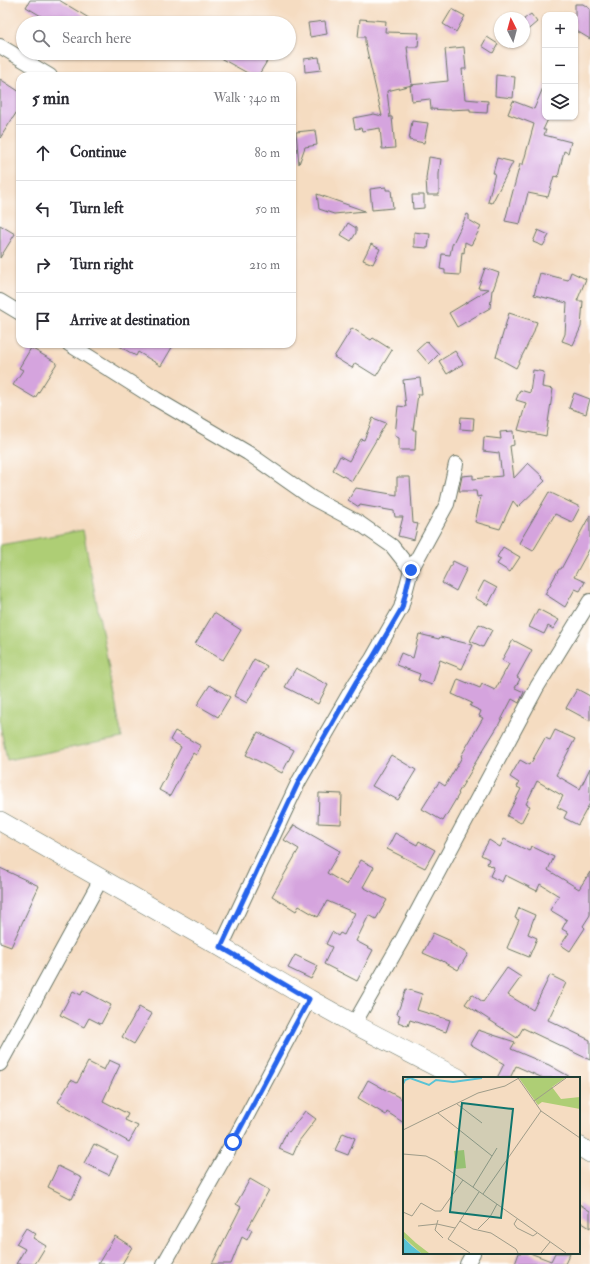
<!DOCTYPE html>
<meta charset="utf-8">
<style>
body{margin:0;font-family:"IM FELL Double Pica",serif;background:#f7f7f7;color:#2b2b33}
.controls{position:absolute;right:12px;top:12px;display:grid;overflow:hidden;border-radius:8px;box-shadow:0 1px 3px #0004}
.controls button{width:36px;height:36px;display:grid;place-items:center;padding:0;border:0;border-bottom:1px solid #e1e1e2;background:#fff;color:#2b2b33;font:20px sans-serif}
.compass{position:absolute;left:494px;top:12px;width:36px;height:36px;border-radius:50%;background:#fff;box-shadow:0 1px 3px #0004;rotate:354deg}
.stop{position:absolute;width:12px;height:12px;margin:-9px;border:3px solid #2563eb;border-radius:50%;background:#fff}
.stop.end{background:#2563eb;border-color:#fff;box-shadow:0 1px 4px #0008}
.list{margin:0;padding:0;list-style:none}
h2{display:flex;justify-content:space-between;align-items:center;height:52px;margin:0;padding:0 16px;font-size:17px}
h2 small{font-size:13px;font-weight:400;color:#7c7c81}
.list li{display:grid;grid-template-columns:26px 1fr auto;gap:12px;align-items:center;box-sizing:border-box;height:56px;padding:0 16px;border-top:1px solid #e1e1e2}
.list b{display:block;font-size:15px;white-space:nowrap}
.list em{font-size:13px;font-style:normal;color:#7c7c81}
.icon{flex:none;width:22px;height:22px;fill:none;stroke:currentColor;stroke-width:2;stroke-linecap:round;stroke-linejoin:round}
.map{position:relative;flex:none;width:590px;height:1264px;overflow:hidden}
.search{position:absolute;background:#fff;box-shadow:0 1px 3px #0004;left:16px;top:16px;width:280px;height:44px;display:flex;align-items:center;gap:10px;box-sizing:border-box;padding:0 14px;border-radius:22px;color:#7c7c81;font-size:15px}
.panel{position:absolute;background:#fff;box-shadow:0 1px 3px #0004;left:16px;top:72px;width:280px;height:276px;border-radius:12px}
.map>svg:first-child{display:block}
</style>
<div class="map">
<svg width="590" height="1264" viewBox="0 0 590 1264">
<rect width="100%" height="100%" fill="#fff"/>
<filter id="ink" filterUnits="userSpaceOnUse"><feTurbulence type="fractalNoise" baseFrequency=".025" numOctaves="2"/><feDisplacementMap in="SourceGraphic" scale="8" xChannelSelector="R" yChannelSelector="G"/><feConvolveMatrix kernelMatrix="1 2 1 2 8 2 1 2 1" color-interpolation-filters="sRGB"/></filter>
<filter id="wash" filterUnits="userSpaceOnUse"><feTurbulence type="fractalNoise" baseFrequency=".012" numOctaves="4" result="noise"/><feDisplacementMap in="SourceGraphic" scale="16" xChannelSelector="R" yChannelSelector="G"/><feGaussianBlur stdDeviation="0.9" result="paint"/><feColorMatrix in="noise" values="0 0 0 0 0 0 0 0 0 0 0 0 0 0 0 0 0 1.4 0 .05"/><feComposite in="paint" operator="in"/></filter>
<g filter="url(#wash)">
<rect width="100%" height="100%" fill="#f5dcc1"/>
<path fill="#aece75" stroke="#668654" d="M83,530L122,738L7,760L0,724V545Z"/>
<g id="blocks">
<path fill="#d5a4de" d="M30,0H59L97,23H37L41,16L26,7Z
M575,4H583L590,9V39L575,30Z
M452,9L465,16L456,32L443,24Z
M531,14L537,22L524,33V19Z
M360,19L386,21L385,32L419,33L418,47H407L412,85L387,91L390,117H389H392L395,148L382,149L380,128L362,131L361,128L355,129L353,118L374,114L382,116L365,42V37H358Z
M325,21L327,34L310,37L308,23Z
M487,37L498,44L493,53L482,46Z
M464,47L466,69H462L465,99L488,101L487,113L470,112V109L447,110L431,109L430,99L412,101L410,85L448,81L445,49Z
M211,53H272L258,76H253Z
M319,57L321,70L305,72L304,59Z
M496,75L515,77L513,98L495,96Z
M0,79L20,92V107L0,138Z
M545,83V117H549L543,130H546L544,135L571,142L568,153L564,151L558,177L554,176L548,197L528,193L520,224L505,221L520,164H523L534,124L508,114L513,101L534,109Z
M412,121L428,123L424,143L409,140Z
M315,130L317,145L305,147L299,164L296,132Z
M429,157L441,159L439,174V195H427L426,178Z
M497,158L513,162L492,203L488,202L495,173H493Z
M386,187V190H391L393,208L372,210L370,189Z
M317,194L365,211L334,214L319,209Z
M412,195H424V208L413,209Z
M467,214L469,215V220L481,227L471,245L465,242L464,253L462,252L460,275L445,274V270L440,269L442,254L450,255L452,245Z
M348,223L356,228V233L351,241L341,235Z
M0,225L15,234L0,258Z
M538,230L549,235L543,246L533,242Z
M414,232L430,234L428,248L414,247Z
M371,244L380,249L373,264L363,260Z
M485,268L499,273L493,290H492L490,308L457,327L449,313L489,289L478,288Z
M571,272L586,279L577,301H583L581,327L573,345L562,341L565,334L567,303L534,295L540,273L568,280Z
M509,313L537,322L533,334L516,368L496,357Z
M352,328L371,340L373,338L392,350L376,376L355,363L352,368L334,357Z
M427,341L439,354L429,364L417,350Z
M116,344H174L161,366L138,352L136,356Z
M31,348L57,363L35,398L13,385L23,370L19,368Z
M455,351L463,364L447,374L439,361Z
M533,370L544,372L542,387L553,389L546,436L518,430L526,403L516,400L520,390L530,393Z
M420,378L422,394H418L413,430H416L415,450H399V438L395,436L398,406L406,407L403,380Z
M574,393L590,399L586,414L569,408Z
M461,417L474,418L473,430L460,429Z
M373,418L386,423L352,481L333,470L340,456L349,461L361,439L364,440Z
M513,431L514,445L510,446L514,478L528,463L543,477L542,478L545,481L518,507L513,501L500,529L475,522L481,496L477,497L476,491H459L462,476L473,475V479L502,476L499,453L483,451L484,437L501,439L500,432Z
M397,477H410L413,523L418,524L414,540L398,536L403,517H395L394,511L360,505L359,507L348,500L356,488L397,495Z
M549,492L580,507L572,522L555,514L533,551L519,543Z
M590,515V548L574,577L585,582L580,591L575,589L565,607L545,594L559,569H561Z
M503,547L520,557L510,572L497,564L501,559L497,557Z
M453,561L467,568L456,591L442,583Z
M484,581L497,588L488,605L475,598Z
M538,609L559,620L553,629L548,626L544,634L529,627Z
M214,613L241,630L223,660L195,644Z
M479,624L492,630L483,647L470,641Z
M419,634L439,639L440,637L473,645L462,669L440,660L432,685L418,680L420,674L396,665L401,653L413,658Z
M513,640L532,650L517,677L520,679L515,688L524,692L519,703L512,699L498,726L472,768H473L458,793L459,794L443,821L422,809L439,782L445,786L462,757L461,756L483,718L479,716L481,711L470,706L472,703L452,694L458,679L480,688L482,684L495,690L509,664L502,660Z
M254,659L267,666L247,703L234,696Z
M296,668L328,685L318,704L285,687Z
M210,685L230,697L218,717L197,705Z
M577,689L590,696V721L566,708Z
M555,730L575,739L556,775L580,789L590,768V803L578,825L564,818L567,812L557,807L563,796L537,781L526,804L530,806L521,823L507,816L521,789L517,787L519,783L510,777L520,760L529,765L530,762L531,763L545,738L550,740Z
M175,731L201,746L196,755L193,753L170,796L159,790L181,747L170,740Z
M258,732L294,750L282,773L246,755Z
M391,755L416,770L398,800L372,786Z
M319,793L342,794L341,824L318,823Z
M294,825L340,851L327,873L347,885L361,860L374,867L363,887L387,900L376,919L369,915L356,941L373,950L357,981L324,964L332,947L326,944L332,932L338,936L340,933L344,935L355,913L327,901L318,917L299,906L296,911L272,896L299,849L284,840Z
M395,833L417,845L419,841L435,850L425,868L387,849Z
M504,839L529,851L531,846L554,857L548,870L579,889L590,872V915L583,926L585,928L570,951L561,945L569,933L562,929L567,920L550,910L559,896L540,884L537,891L505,875L502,882L490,876L494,867L487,864L489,859L481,855L489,840L500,847Z
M0,868L39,886L11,947L0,943Z
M519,908L535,915L528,934L537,938L529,957L507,948L519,920L515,918Z
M433,933L451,941L450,943L468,954L458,970L441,960V961L423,953Z
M295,955L318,966L311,979L288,968Z
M507,968L521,977L508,995L533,1010L550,975L566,983L548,1020L590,1040V1060L523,1028L517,1038L465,1004L472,994L483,1002Z
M406,989L422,994L417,1010L450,1020L446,1032L410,1020L408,1026L398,1022L400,1015L397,1014Z
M83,990L111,1005L101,1024L89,1018L84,1027L60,1015L73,991L81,995Z
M139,1007L152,1014L134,1044L122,1037Z
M478,1030L515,1042L511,1049L549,1065L572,1078H543L516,1066L510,1078H497L504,1064L470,1044Z
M109,1060L120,1065L103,1101L128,1114L125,1120L138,1126L129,1142L58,1102L71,1080L77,1083L88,1062L104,1070Z
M368,1080L404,1100V1123L387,1112L386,1115L358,1098Z
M305,1111L316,1119L299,1141L293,1155L279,1149L287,1131L289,1132Z
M343,1133L355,1138L348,1155L335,1150Z
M94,1144L118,1156L109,1175L84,1163Z
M58,1166L82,1178L72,1199L48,1187Z
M250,1179L269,1190L248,1228L252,1230L247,1240L242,1237L231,1264H212L241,1207L236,1204Z
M579,1204L590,1211V1228L579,1221Z
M26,1228L36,1234L33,1238L46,1246L35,1264H16L25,1249L16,1244Z
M115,1236L132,1247L122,1264H98Z
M519,1253H530L551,1261L555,1253H570L565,1264H515Z"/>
</g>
</g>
<g filter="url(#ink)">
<use href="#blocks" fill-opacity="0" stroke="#6a7565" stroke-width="1"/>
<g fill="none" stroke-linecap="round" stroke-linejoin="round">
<defs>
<path id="minor" d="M0,46L50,76
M0,301L20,313
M69,344L156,399L248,453L312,498L359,523L392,546L411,570
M221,947L299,781L356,682L372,659L401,608L411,570L447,504L456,464
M354,1024L402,940L537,687L590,601
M0,1064L101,879
M164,1264L233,1142L309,999
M467,1264L473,1253"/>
<path id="secondary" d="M0,821L221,947L309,999L354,1024L458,1078
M579,1146L590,1153"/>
</defs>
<use href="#minor" stroke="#6a7565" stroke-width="16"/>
<use href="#secondary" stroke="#6a7565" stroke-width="20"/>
<use href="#minor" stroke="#fff" stroke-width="14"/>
<use href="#secondary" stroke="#fff" stroke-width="19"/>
</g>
</g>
<g fill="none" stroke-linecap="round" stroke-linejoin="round" filter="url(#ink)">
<path stroke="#2563eb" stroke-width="5" d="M233,1142L309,999L221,947L299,781L356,682L372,659L402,608L411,570"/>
</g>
<g transform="translate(403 1077)">
<rect width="177" height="177" fill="#f5dcc1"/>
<path d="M116,1H162L149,10L158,22L177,20V32L139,25L135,28ZM61,73L63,91L53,92L51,74ZM0,154L13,166L26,176H18L0,160Z" fill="#aece75"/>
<path d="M0,160L9,169L18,176H0Z" fill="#59c3d5"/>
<path fill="none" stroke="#59c3d5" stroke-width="2" d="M0,7L2,3L7,1L26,8L33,3L50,5L79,1"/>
<path fill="none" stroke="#9f9c89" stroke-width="1" d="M115,1L138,34L177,61M131,24L163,1M54,27L79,46M35,36L89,79M0,53L75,16L102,9L116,1M0,77L23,79L33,84L163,176M70,110L94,71M80,117L138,34M0,135L9,139L18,126L32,134H38L60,103M114,142L111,147L114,151L130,159L134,156M35,143L32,153L40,161M57,144L70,152L88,156L113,172L115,176M15,149L34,147L52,151M75,152L87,140L94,127M67,176L45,162L76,115M138,176L147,165"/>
<path fill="#0f766e" fill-opacity="0.15" stroke="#0f766e" stroke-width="2" d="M59,26L110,32L98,141L47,135Z"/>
<rect width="177" height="177" fill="none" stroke="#1f3d34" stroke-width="2"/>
</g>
</svg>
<div class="controls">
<button>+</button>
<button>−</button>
<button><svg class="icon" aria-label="layers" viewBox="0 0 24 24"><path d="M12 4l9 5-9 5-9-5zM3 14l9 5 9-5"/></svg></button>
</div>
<svg class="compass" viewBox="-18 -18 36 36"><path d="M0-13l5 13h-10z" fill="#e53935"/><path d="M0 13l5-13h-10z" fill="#7c7c81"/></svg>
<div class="stop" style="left:233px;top:1142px"></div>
<div class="stop end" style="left:411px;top:570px"></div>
<div class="search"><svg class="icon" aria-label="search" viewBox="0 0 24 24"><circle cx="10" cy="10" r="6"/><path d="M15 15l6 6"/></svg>Search here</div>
<section class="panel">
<h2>5 min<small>Walk · 340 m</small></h2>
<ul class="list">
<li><svg class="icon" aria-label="ahead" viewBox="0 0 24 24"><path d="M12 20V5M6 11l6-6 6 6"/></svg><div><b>Continue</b></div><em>80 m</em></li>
<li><svg class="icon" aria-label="left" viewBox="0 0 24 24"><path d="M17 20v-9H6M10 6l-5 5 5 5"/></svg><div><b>Turn left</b></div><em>50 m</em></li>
<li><svg class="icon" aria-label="right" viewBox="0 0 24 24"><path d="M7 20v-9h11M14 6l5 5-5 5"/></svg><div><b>Turn right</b></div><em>210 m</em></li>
<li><svg class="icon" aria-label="arrive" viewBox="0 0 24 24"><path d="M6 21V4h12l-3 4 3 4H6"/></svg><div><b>Arrive at destination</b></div></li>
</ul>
</section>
</div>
